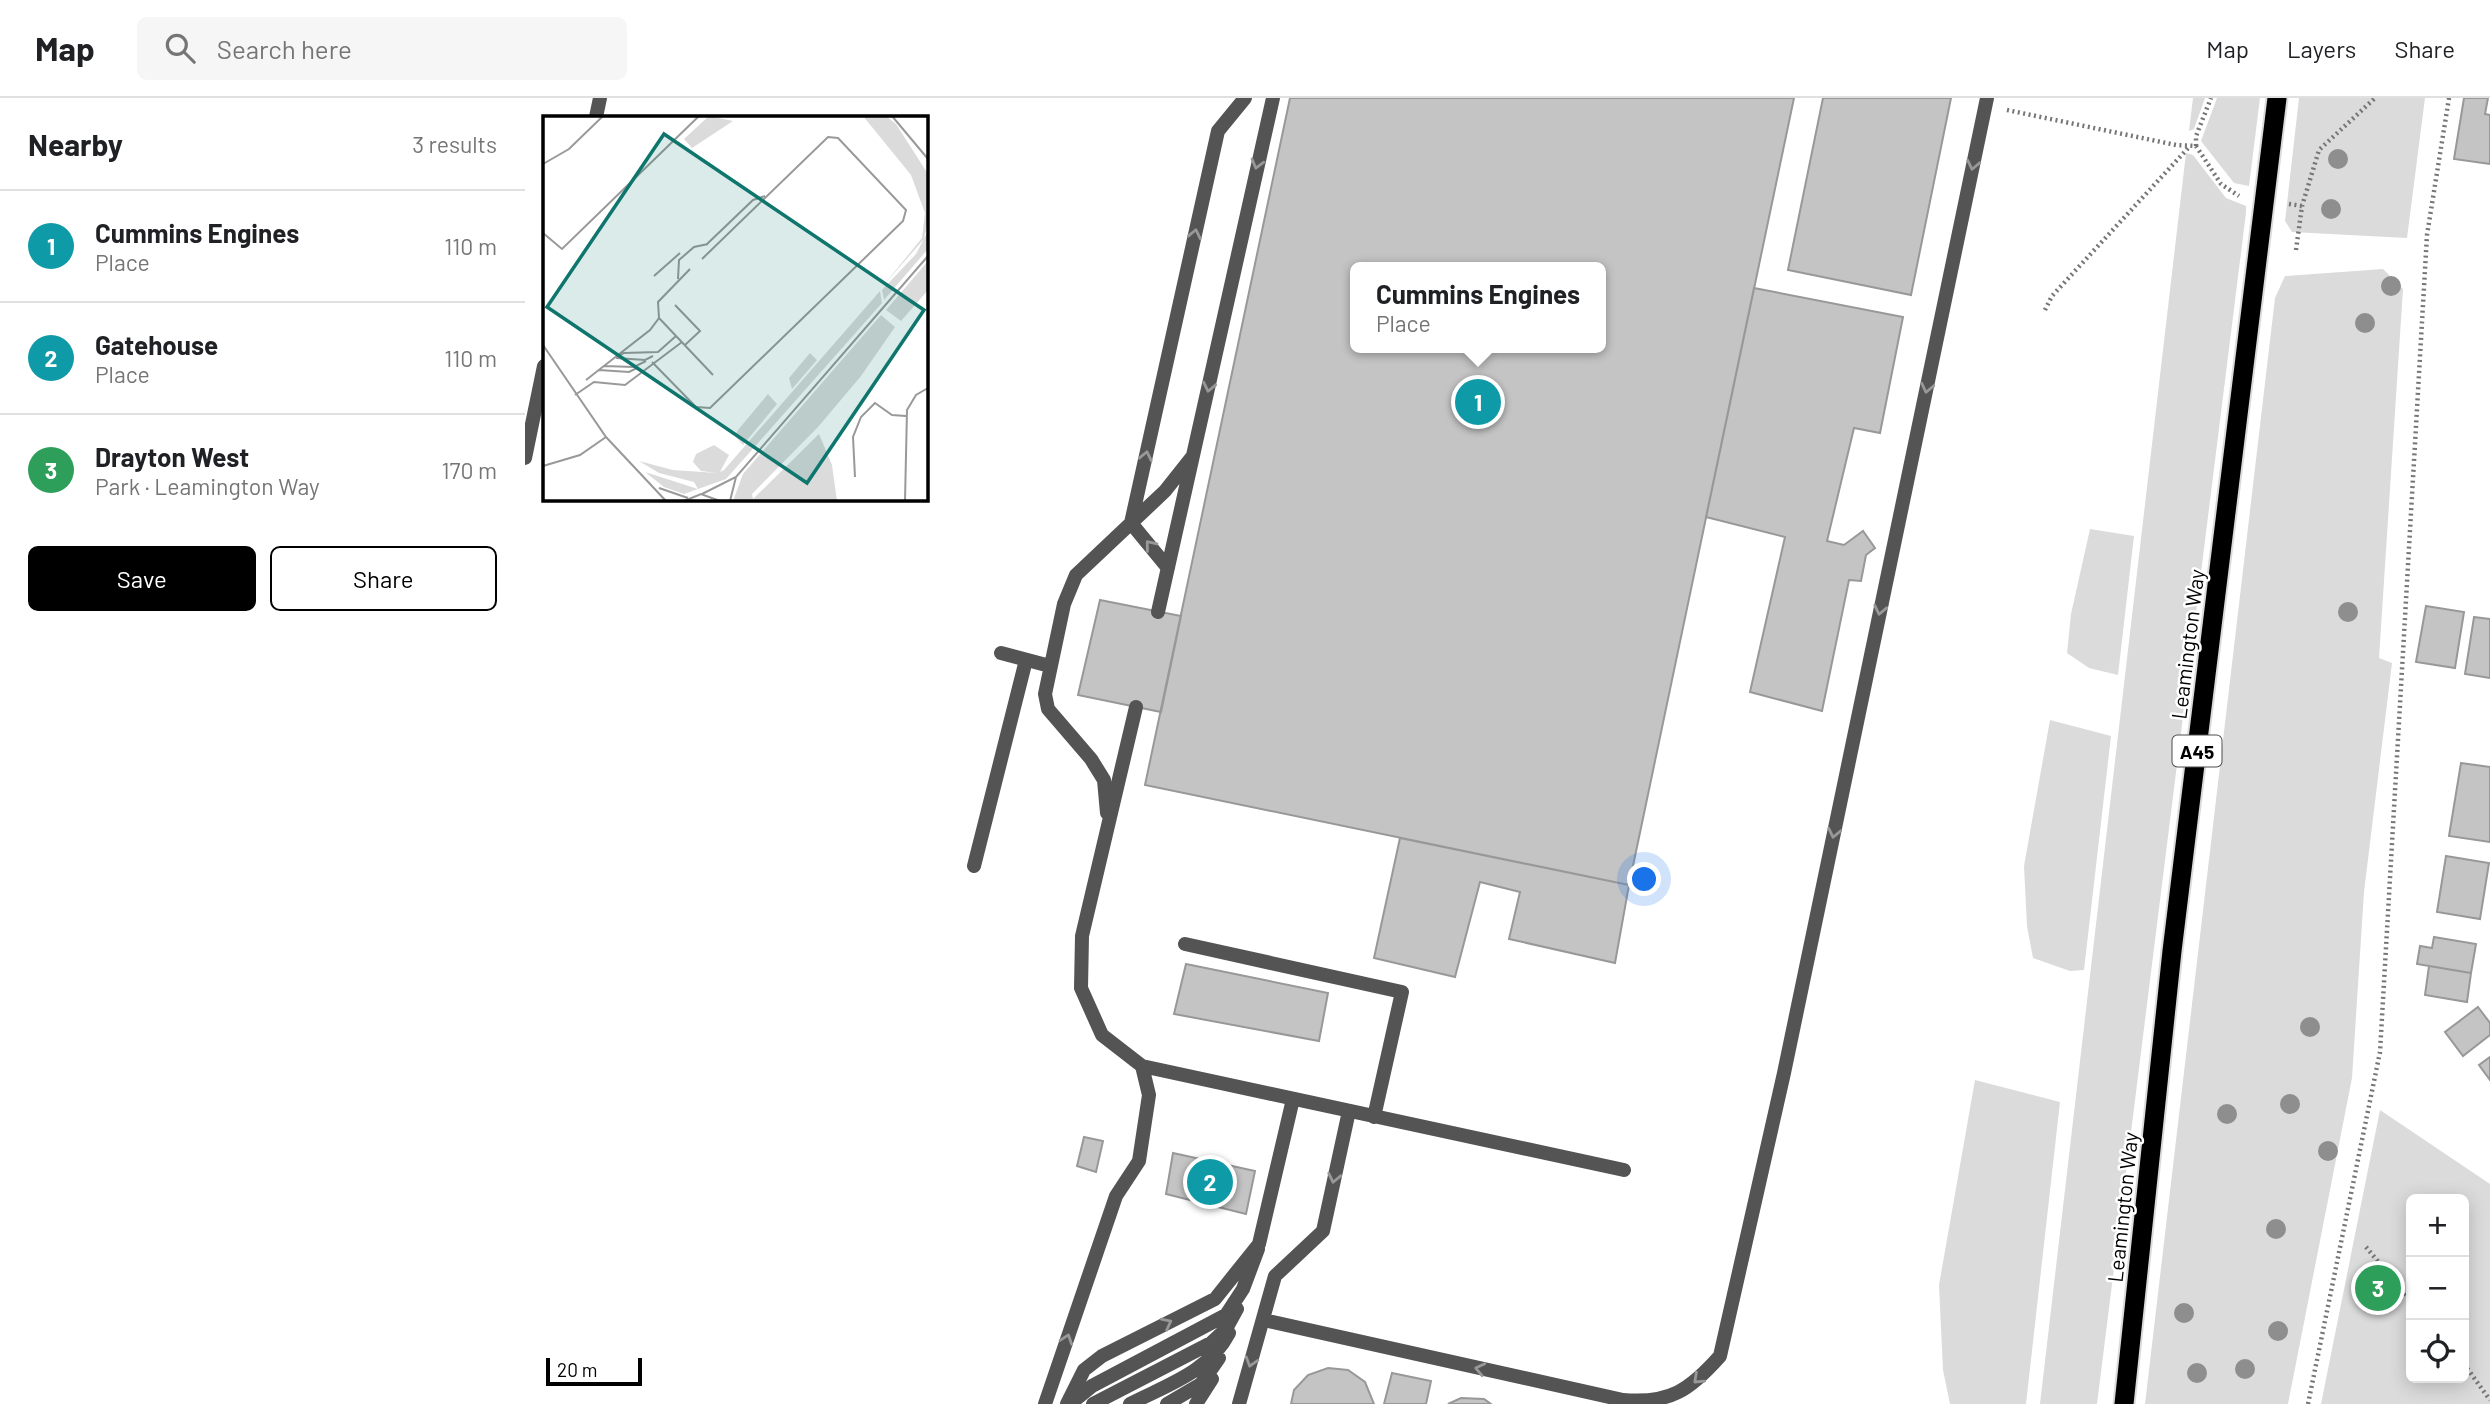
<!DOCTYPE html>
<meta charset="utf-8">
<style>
body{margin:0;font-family:Barlow,sans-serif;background:#f6f6f6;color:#202124}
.controls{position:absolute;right:21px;bottom:21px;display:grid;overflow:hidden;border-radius:10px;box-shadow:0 4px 18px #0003}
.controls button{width:63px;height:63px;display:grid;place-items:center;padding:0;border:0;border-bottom:2px solid #e0e0e0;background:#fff;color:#202124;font:35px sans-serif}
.scale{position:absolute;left:21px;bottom:18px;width:96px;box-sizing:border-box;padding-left:7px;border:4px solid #000;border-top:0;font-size:19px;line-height:24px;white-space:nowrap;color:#000;-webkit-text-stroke:5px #fff;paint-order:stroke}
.you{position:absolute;left:1120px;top:782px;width:24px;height:24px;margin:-18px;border:5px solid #fff;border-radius:50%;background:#1a73e8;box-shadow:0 0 0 10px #1a73e833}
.badge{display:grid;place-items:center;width:46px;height:46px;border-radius:50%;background:#000;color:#fff;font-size:23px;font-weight:700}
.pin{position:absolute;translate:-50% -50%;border:4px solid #fff;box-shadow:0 2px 7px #0006}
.popup{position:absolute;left:825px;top:164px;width:256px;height:91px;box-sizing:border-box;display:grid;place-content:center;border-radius:10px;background:#fff;filter:drop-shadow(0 2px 5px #0005);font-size:23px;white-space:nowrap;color:#757577}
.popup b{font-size:26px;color:#202124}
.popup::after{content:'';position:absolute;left:50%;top:100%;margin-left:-14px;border:14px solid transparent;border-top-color:#fff}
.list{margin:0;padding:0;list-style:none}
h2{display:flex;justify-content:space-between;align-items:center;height:91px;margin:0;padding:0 28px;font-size:30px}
h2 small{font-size:23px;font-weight:400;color:#757577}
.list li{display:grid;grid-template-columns:46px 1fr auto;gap:21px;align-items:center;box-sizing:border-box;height:112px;padding:0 28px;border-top:2px solid #e0e0e0}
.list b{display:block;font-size:26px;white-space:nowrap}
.list p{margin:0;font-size:23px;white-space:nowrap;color:#757577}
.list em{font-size:23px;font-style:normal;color:#757577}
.actions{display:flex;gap:14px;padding:21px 28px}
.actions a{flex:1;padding:16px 0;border:2px solid #000;border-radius:10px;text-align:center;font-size:24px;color:#000}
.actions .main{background:#000;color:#fff}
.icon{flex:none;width:38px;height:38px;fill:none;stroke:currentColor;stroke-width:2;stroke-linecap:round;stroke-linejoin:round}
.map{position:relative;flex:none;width:1965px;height:1306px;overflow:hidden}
header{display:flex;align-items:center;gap:42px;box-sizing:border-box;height:98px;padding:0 35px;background:#fff;border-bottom:2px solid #e0e0e0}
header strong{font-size:33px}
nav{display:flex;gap:38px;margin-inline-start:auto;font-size:24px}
.search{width:490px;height:63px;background:#f6f6f6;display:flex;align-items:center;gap:18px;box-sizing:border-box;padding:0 24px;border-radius:10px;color:#757577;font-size:26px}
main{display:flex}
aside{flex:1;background:#fff}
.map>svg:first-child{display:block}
</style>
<header>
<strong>Map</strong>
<div class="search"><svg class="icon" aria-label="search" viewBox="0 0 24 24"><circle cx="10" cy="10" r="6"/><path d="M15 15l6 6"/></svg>Search here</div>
<nav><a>Map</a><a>Layers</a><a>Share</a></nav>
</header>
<main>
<aside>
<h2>Nearby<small>3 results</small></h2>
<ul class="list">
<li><span class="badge" style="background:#0f9aa8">1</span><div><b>Cummins Engines</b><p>Place</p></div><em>110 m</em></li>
<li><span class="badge" style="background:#0f9aa8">2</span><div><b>Gatehouse</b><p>Place</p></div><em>110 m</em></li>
<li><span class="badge" style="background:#2e9e5b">3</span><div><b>Drayton West</b><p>Park · Leamington Way</p></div><em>170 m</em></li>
</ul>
<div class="actions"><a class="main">Save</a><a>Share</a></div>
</aside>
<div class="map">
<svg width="1965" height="1306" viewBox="0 0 1965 1306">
<rect width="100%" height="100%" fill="#fff"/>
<path fill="#dbdbdb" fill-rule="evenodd" d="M1668,0H1680L1669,31L1664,33Z
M1692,0H1735L1724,88L1709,85L1676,43Z
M1774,0H1900L1882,140L1767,134L1760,123Z
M1661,55L1668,57L1701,100L1721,108V115L1572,1306H1515Z
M1858,171L1878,191L1854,560L1867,565L1839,794L1827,980L1763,1306H1620L1750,200L1760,178Z
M1565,431L1609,438L1593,577L1564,570L1542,555L1546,516Z
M1525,622L1586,638L1559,872L1545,873L1508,860L1502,828L1499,768Z
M1450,982L1535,1004L1501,1306H1425L1418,1272L1414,1187Z
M1855,1012L1965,1086V1306H1796ZM1886,1101H1939V1280H1886Z"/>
<path fill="#c4c4c4" stroke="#989898" stroke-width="2" fill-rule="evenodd" d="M765,0H1269L1104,787L620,687ZM830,169H1076V250H830Z
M1298,0H1426L1386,197L1263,172Z
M1939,0H1963L1960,16L1965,17V66L1929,61Z
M1229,190L1378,219L1355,335L1329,330L1302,443L1319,447L1338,433L1350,450L1341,457L1336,483L1324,482L1297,613L1225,594L1260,439L1181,419Z
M575,502L656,518L636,614L553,597Z
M1901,508L1939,514L1930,570L1891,564Z
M1949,519L1965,521V580L1940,576Z
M1936,665L1965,669V744L1924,738Z
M875,740L1104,787L1090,865L984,841L995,794L955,784L930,879L849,860Z
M1921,758L1964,765L1955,821L1912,814Z
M1909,839L1951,846L1946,875L1892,866L1895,848L1907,850Z
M661,866L803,895L794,943L649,916Z
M1904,868L1946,875L1942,904L1900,897Z
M1953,909L1965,925V937L1938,958L1920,934Z
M1965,959V982L1954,967Z
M559,1039L578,1043L571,1074L552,1068Z
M648,1055L730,1073L721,1116L641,1096Z
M803,1270L823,1272L840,1284L849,1306H766L769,1292L783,1277Z
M867,1275L906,1283L901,1306H859Z
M936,1300L959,1301L966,1306H923Z"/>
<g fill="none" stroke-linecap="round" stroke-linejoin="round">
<defs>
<path id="trunk" d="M1599,1306L1647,853L1752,0"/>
</defs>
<use href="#trunk" stroke="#dbdbdb" stroke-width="23"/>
<path stroke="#767676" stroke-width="4.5" stroke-dasharray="2 3.5" stroke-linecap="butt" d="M1482,12L1651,47L1671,48L1696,86L1714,98
M1671,48V38L1686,0
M1764,106L1777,108
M1771,152L1777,108L1794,52L1850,0
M1520,212L1527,198L1665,48
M1841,1149L1886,1203
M1939,1266L1965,1302
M1783,1306L1855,954L1902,137L1924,0"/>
<path stroke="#545454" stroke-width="14" d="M606,425L693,33L720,0
M606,425L643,470
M633,514L748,0
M476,555L525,568
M582,715L579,682L566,661L523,611L520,596L539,506L551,477L640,393L667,359
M449,768L501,562
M660,846L877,894L849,1019
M617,968L1099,1072
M739,1222L1098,1302C1145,1306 1165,1292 1195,1258L1259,975L1462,0
M520,1306L591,1098L614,1063L624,997L617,968L577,937L556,890L557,838L611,609
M542,1306L559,1272L577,1258L690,1201L734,1146L768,1001
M545,1306L567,1288L701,1217L718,1191L733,1151
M568,1306L686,1245L701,1231L712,1211
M605,1306C642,1287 684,1274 704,1235
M642,1306L676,1286L694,1260
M671,1306L687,1281
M714,1306L750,1178L798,1133L824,1013"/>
<path stroke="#545454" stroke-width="14" d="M71,19L75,0
M0,360L19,268"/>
<use href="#trunk" stroke="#000" stroke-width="19"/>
</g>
<g fill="#8e8e8e">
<circle cx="1813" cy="61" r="10"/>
<circle cx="1806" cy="111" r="10"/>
<circle cx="1866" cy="188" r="10"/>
<circle cx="1840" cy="225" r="10"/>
<circle cx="1823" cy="514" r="10"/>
<circle cx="1785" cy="929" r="10"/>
<circle cx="1765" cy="1006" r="10"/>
<circle cx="1702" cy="1016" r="10"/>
<circle cx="1803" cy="1053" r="10"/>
<circle cx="1751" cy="1131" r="10"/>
<circle cx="1659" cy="1215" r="10"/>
<circle cx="1753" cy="1233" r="10"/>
<circle cx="1720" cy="1271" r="10"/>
<circle cx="1672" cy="1275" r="10"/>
</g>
<defs><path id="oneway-chevron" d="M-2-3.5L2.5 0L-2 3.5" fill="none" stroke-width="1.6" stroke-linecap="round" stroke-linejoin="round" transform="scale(1.75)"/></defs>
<g stroke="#989898">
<use href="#oneway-chevron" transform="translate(732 66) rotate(105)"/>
<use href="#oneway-chevron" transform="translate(1448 67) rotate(102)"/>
<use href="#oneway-chevron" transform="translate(670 136) rotate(-78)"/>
<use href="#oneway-chevron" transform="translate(684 289) rotate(102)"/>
<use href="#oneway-chevron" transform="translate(1402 290) rotate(102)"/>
<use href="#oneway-chevron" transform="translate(621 358) rotate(-78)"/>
<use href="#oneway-chevron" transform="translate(625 447) rotate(-129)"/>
<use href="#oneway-chevron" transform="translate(1355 512) rotate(102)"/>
<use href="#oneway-chevron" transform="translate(1309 735) rotate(102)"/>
<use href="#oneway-chevron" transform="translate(809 1080) rotate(102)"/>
<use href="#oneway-chevron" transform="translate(642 1225) rotate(-27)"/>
<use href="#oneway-chevron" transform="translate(542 1241) rotate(-71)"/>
<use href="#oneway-chevron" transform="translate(726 1264) rotate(107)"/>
<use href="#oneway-chevron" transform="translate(955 1271) rotate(-168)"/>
<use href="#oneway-chevron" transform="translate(1173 1281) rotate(137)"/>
</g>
<g text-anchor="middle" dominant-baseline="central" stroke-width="5" stroke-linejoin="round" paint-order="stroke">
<rect fill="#fff" stroke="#4c4c4c" stroke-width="2" x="1647.5" y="637.5" width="49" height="31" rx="5"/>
<g font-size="19" font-weight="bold" fill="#000">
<text x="1672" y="653">A45</text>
</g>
<g font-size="21" fill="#000" stroke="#fff">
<text transform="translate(1662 546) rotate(-83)">Leamington Way</text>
<text transform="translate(1597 1109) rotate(-84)">Leamington Way</text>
</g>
</g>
<g transform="translate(18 18)">
<rect width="385" height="385" fill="#fff"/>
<path d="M166,0L190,5L149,32L141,23ZM320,0H343L353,8L385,58V105L381,123L339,171L379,122L382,97L368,59ZM385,115V133L341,184L339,174L373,138ZM385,145V174L358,205L343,194ZM337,175L339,187L183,363L141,378L121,371L102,356L155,373L151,366L116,357L96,345L130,354L174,357L158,355L150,346L153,338L171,329L186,339L177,356L181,354ZM338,199L352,211L318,260L275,311L209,378L210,383L276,318L289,349L294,385H190L200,358ZM267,237L274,244L249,273L246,262ZM225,278L234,288L200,329L192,320L195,314Z" fill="#dbdbdb"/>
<path fill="none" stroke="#999" stroke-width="2" d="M349,0L385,43M0,48L26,33L60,0M0,117L19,133L156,0M163,129L210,84L222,80M111,160L137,137M135,163L136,144L151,131L165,128M132,189L157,215L142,229M116,202L170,259M0,229L63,321L123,385M74,241L81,237L115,236L133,220M73,242L102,244L110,240M109,246L153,291L167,292L360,105L363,94L295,22L285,21L159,143M61,250L91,251L103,245M56,254L86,256L94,252M43,264L107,214L116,202L115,186L147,153M32,279L51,266L82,269L139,226M0,350L37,339L63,321M312,361L310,321L318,301L332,287L349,299L363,300M116,372L145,382M159,378L193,361L385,140M141,385L158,378L177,385M187,385L193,361M362,385L364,294L373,279L385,272"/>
<path fill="#0f766e" fill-opacity="0.15" stroke="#0f766e" stroke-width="3.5" d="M121,18L381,194L264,367L4,191Z"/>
<rect width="385" height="385" fill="none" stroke="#000" stroke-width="3.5"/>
</g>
</svg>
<div class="controls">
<button>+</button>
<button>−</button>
<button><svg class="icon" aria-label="locate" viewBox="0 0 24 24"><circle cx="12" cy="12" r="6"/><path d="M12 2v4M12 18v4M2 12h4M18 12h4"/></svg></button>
</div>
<div class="scale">20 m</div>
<div class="you"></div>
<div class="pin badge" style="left:953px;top:304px;background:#0f9aa8">1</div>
<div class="popup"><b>Cummins Engines</b>Place</div>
<div class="pin badge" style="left:685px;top:1084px;background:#0f9aa8">2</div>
<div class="pin badge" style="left:1853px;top:1190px;background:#2e9e5b">3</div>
</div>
</main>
